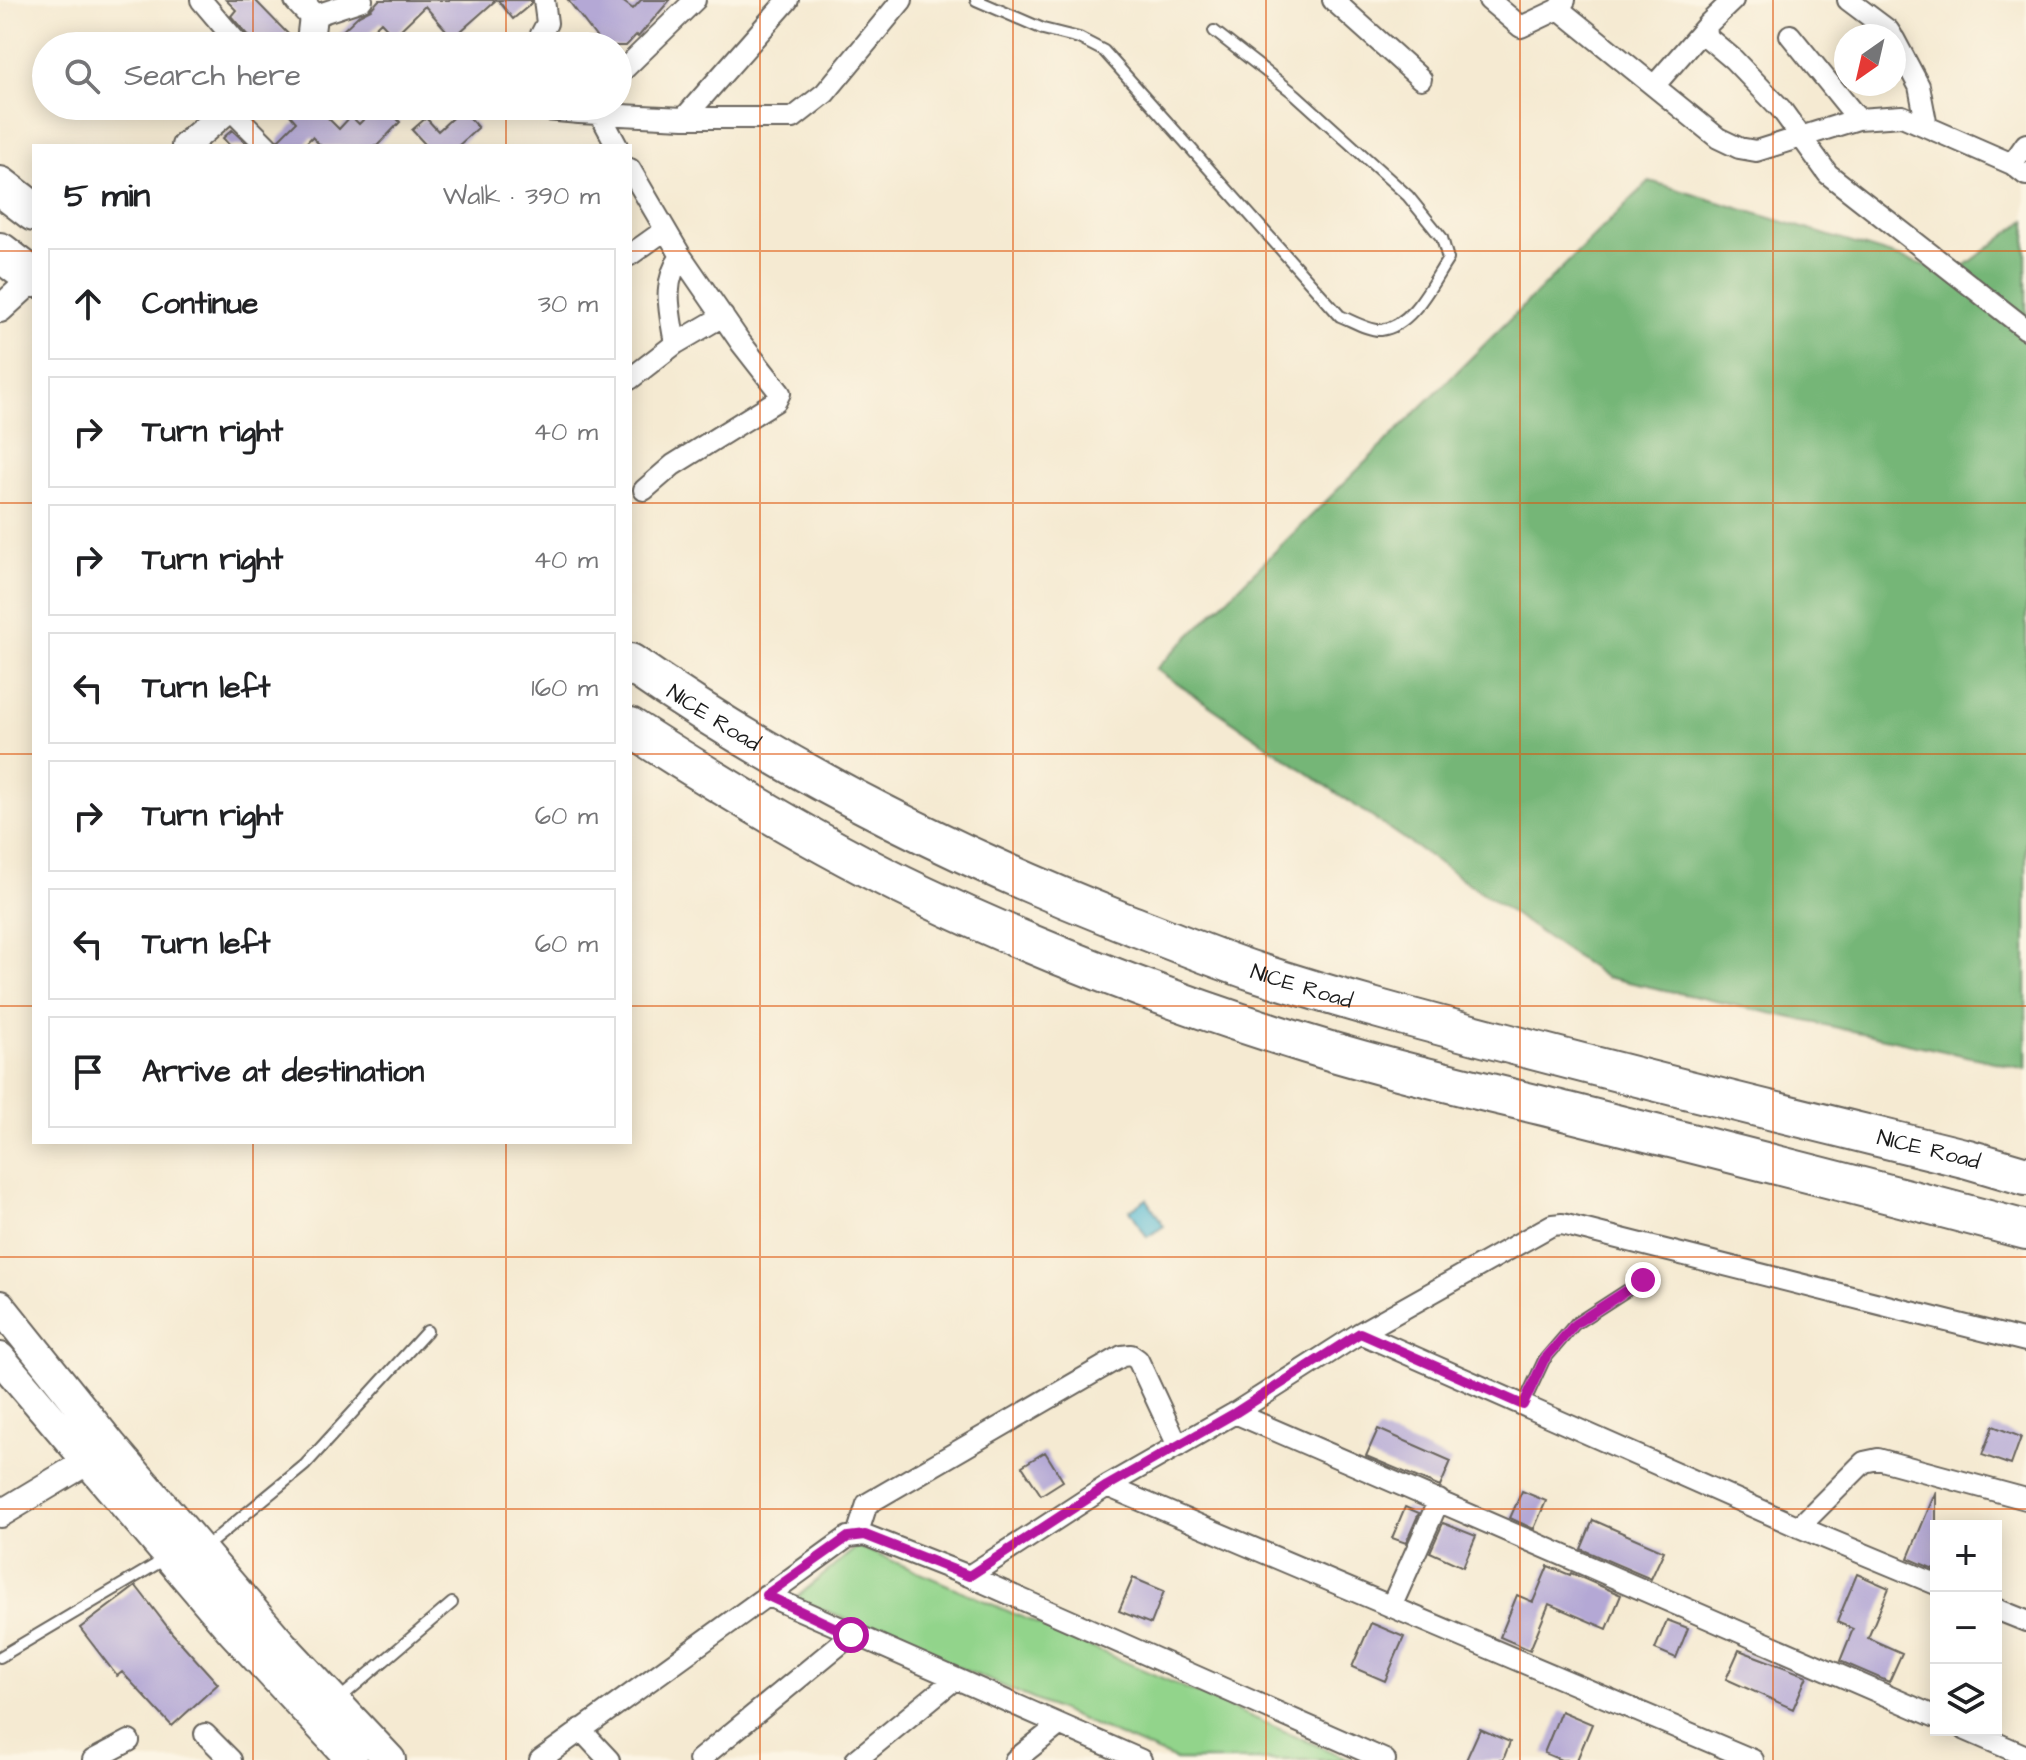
<!DOCTYPE html>
<meta charset="utf-8">
<style>
body{margin:0;font-family:"Architects Daughter",sans-serif;background:#f6f6f6;color:#202124}
.controls{position:absolute;right:24px;bottom:24px;display:grid;overflow:hidden;border-radius:0px;box-shadow:0 4px 20px #0003}
.controls button{width:72px;height:72px;display:grid;place-items:center;padding:0;border:0;border-bottom:2px solid #e0e0e0;background:#fff;color:#202124;font:40px sans-serif}
.compass{position:absolute;left:1834px;top:24px;width:72px;height:72px;border-radius:50%;background:#fff;box-shadow:0 4px 20px #0003;rotate:214deg}
.stop{position:absolute;width:24px;height:24px;margin:-18px;border:6px solid #b5179e;border-radius:50%;background:#fff}
.stop.end{background:#b5179e;border-color:#fff;box-shadow:0 2px 8px #0008}
.list{margin:0;padding:0;list-style:none}
h2{display:flex;justify-content:space-between;align-items:center;height:104px;margin:0;padding:0 32px;font-size:34px}
h2 small{font-size:26px;font-weight:400;color:#757577}
.list li{display:grid;grid-template-columns:52px 1fr auto;gap:24px;align-items:center;box-sizing:border-box;height:112px;margin:0 16px 16px;padding:0 16px;border:2px solid #e0e0e0;border-radius:0px}
.list b{display:block;font-size:30px;white-space:nowrap}
.list em{font-size:26px;font-style:normal;color:#757577}
.icon{flex:none;width:44px;height:44px;fill:none;stroke:currentColor;stroke-width:2;stroke-linecap:round;stroke-linejoin:round}
.map{position:relative;flex:none;width:2026px;height:1760px;overflow:hidden}
.search{position:absolute;background:#fff;box-shadow:0 4px 20px #0003;left:32px;top:32px;width:600px;height:88px;display:flex;align-items:center;gap:20px;box-sizing:border-box;padding:0 28px;border-radius:44px;color:#757577;font-size:30px}
.panel{position:absolute;background:#fff;box-shadow:0 4px 20px #0003;left:32px;top:144px;width:600px;height:1000px;border-radius:0px}
.map>svg:first-child{display:block}
</style>
<div class="map">
<svg width="2026" height="1760" viewBox="0 0 2026 1760">
<rect width="100%" height="100%" fill="#fcf5e5"/>
<filter id="ink" filterUnits="userSpaceOnUse"><feTurbulence type="fractalNoise" baseFrequency=".0125" numOctaves="2"/><feDisplacementMap in="SourceGraphic" scale="16" xChannelSelector="R" yChannelSelector="G"/><feConvolveMatrix kernelMatrix="1 2 1 2 8 2 1 2 1" color-interpolation-filters="sRGB"/></filter>
<filter id="wash" filterUnits="userSpaceOnUse"><feTurbulence type="fractalNoise" baseFrequency=".006" numOctaves="4" result="noise"/><feDisplacementMap in="SourceGraphic" scale="32" xChannelSelector="R" yChannelSelector="G"/><feGaussianBlur stdDeviation="1.8" result="paint"/><feColorMatrix in="noise" values="0 0 0 0 0 0 0 0 0 0 0 0 0 0 0 0 0 1.4 0 .05"/><feComposite in="paint" operator="in"/></filter>
<g filter="url(#wash)">
<rect width="100%" height="100%" fill="#f5ead2"/>
<path fill="#92d48b" stroke="#577854" stroke-width="2" d="M858,1546L1351,1760H1176L796,1598Z"/>
<path fill="#75b677" stroke="#48694a" stroke-width="2" d="M1650,181L1954,274L2026,220V1069L1605,977L1156,669Z"/>
<path fill="#52b8d1" stroke="#376a76" stroke-width="2" d="M1147,1199L1164,1226L1147,1237L1130,1210Z"/>
<g id="blocks">
<path fill="#b4a8d5" d="M226,0H255L289,35L277,46H253L250,38L231,16L236,10Z
M379,0H496L453,38L425,6L394,36L381,22L356,46H342L335,38L359,15L371,9Z
M498,0H531V4L513,19Z
M568,0H621L633,9L641,0H670L638,37L636,35L626,46H603Z
M298,106H316L339,129L351,116L359,124L377,106H385L400,122L377,146H321L312,137L303,146H280L278,140L296,122L290,115Z
M462,109L478,128L458,146H421L424,143L412,130L426,118L438,131Z
M232,130L249,146H230L223,138Z
M1993,1426L2021,1437L2011,1465L1982,1455Z
M1378,1429L1451,1461L1440,1487L1366,1456Z
M1045,1452L1063,1481L1041,1495L1022,1466Z
M1522,1491L1546,1501L1534,1529L1510,1518Z
M1936,1491V1570L1908,1558Z
M1405,1507L1419,1513L1406,1543L1392,1538Z
M1593,1520L1664,1551L1651,1579L1581,1549Z
M1443,1523L1476,1536L1463,1567L1430,1552Z
M1548,1566L1570,1575L1571,1573L1621,1595L1607,1629L1549,1604L1530,1650L1500,1637L1517,1595L1533,1602Z
M1857,1574L1889,1588L1868,1638L1902,1653L1889,1682L1840,1661L1853,1629L1837,1622Z
M1133,1578L1164,1591L1151,1624L1119,1611Z
M136,1586L173,1634L218,1684L172,1726L122,1672L117,1676L80,1628Z
M1667,1620L1688,1628L1676,1658L1655,1649Z
M1371,1623L1404,1637L1385,1681L1352,1667Z
M1739,1650L1807,1676L1793,1709L1726,1679Z
M1561,1711L1592,1724L1577,1760H1561L1544,1753Z
M1480,1729L1510,1742L1503,1760H1466Z"/>
</g>
</g>
<g filter="url(#ink)">
<use href="#blocks" fill-opacity="0" stroke="#68645c" stroke-width="2"/>
<g fill="none" stroke-linecap="round" stroke-linejoin="round">
<defs>
<path id="service" d="M976,0L1043,29L1079,38L1104,51L1340,316C1351,320 1369,331 1381,330C1413,326 1432,283 1448,259L1442,238L1408,196L1295,94L1214,31
M1523,1405L1544,1360L1575,1324L1643,1280
M203,1549L305,1465L427,1331
M0,1657L167,1558
M338,1700L452,1603"/>
<path id="minor" d="M201,0L240,46
M1333,0L1421,79
M1489,0L1521,27L1559,9L1565,0
M1848,0L1888,30L1892,36
M1559,9L1718,138L1739,148L1756,151L1858,119L1902,116L2012,164L2026,175
M313,16L362,0
M1701,32L1733,59L1781,109L1828,174L2026,329
M1790,35L1858,119
M1894,39L1919,86L1927,127
M535,46L547,23L544,0
M618,75L695,0
M1654,86L1708,24L1733,0
M503,106L579,113L684,118H793L825,93L902,0
M229,108L267,146
M600,114L617,146
M684,118L788,0
M2012,164L2026,144
M630,169L681,256L741,343L780,393L776,401L673,465L644,490
M630,255L665,230
M675,344C670,312 661,284 681,256
M630,379L675,344L723,316
M1360,1333L1799,1527L1936,1584
M1235,1413L1936,1717
M1107,1486L1753,1760
M1799,1527L1864,1462L1878,1459L2026,1499
M857,1535L867,1504L1122,1356L1131,1355L1138,1360L1178,1446
M969,1576L1107,1486L1235,1413L1360,1333L1552,1225L1562,1224L2026,1341
M766,1595L1141,1760
M1391,1607L1439,1500
M1996,1609L2026,1621
M580,1729L609,1760
M1966,1730L2026,1756
M205,1734L231,1760
M93,1760L129,1741
M540,1760L848,1537L865,1535L969,1576L1385,1760
M699,1760L851,1635
M856,1760L955,1679
M1015,1760L1059,1725"/>
<path id="tertiary" d="M298,0L313,16L310,41L304,46
M185,146L232,106
M0,309L34,278
M0,1514L103,1452"/>
<path id="secondary" d="M0,1306L112,1446L283,1646L390,1760
M0,1358L233,1632L352,1760"/>
<g id="motorway">
<path d="M0,186L34,212"/>
<path d="M0,252L34,278"/>
<path id="s1" d="M630,663C782,769 949,853 1121,921C1166,938 1211,957 1256,972C1338,999 1422,1021 1506,1043C1660,1084 1814,1121 1968,1159L2026,1176"/>
<path d="M630,727C724,788 821,847 922,895C1037,950 1157,996 1278,1035C1373,1066 1471,1088 1568,1112C1721,1151 1874,1189 2026,1230"/>
</g>
</defs>
<use href="#service" stroke="#68645c" stroke-width="14"/>
<use href="#minor" stroke="#68645c" stroke-width="24"/>
<use href="#tertiary" stroke="#68645c" stroke-width="30"/>
<use href="#secondary" stroke="#68645c" stroke-width="34"/>
<use href="#motorway" stroke="#68645c" stroke-width="42"/>
<use href="#service" stroke="#fff" stroke-width="10"/>
<use href="#minor" stroke="#fff" stroke-width="20"/>
<use href="#tertiary" stroke="#fff" stroke-width="26"/>
<use href="#secondary" stroke="#fff" stroke-width="30"/>
<use href="#motorway" stroke="#fff" stroke-width="38"/>
</g>
</g>
<g fill="none" stroke-linecap="round" stroke-linejoin="round" filter="url(#ink)">
<path stroke="#b5179e" stroke-width="10" d="M851,1635L766,1595L848,1537L865,1535L969,1576L1107,1486L1235,1413L1360,1333L1523,1405L1544,1360L1575,1324L1643,1280"/>
</g>
<path fill="none" stroke="#de560d" stroke-width="2" stroke-opacity="0.55" d="M253,0V46M506,0V46M760,0V1760M1013,0V1760M1266,0V1760M1520,0V1760M1773,0V1760M253,106V146M506,106V146M0,251H34M630,251H2026M0,503H34M630,503H2026M0,754H34M630,754H2026M0,1006H34M630,1006H2026M253,1142V1760M506,1142V1760M0,1257H2026M0,1509H2026"/>
<g text-anchor="middle" dominant-baseline="central" stroke-width="8" stroke-linejoin="round" paint-order="stroke">
<g font-size="22" fill="#1c1c1c" stroke="#fcf5e5">
<text stroke="none"><textPath href="#s1" startOffset="100">NICE Road</textPath></text>
<text stroke="none"><textPath href="#s1" startOffset="748">NICE Road</textPath></text>
<text stroke="none"><textPath href="#s1" startOffset="1396">NICE Road</textPath></text>
</g>
</g>
</svg>
<div class="controls">
<button>+</button>
<button>−</button>
<button><svg class="icon" aria-label="layers" viewBox="0 0 24 24"><path d="M12 4l9 5-9 5-9-5zM3 14l9 5 9-5"/></svg></button>
</div>
<svg class="compass" viewBox="-18 -18 36 36"><path d="M0-13l5 13h-10z" fill="#e53935"/><path d="M0 13l5-13h-10z" fill="#757577"/></svg>
<div class="stop" style="left:851px;top:1635px"></div>
<div class="stop end" style="left:1643px;top:1280px"></div>
<div class="search"><svg class="icon" aria-label="search" viewBox="0 0 24 24"><circle cx="10" cy="10" r="6"/><path d="M15 15l6 6"/></svg>Search here</div>
<section class="panel">
<h2>5 min<small>Walk · 390 m</small></h2>
<ul class="list">
<li><svg class="icon" aria-label="ahead" viewBox="0 0 24 24"><path d="M12 20V5M6 11l6-6 6 6"/></svg><div><b>Continue</b></div><em>30 m</em></li>
<li><svg class="icon" aria-label="right" viewBox="0 0 24 24"><path d="M7 20v-9h11M14 6l5 5-5 5"/></svg><div><b>Turn right</b></div><em>40 m</em></li>
<li><svg class="icon" aria-label="right" viewBox="0 0 24 24"><path d="M7 20v-9h11M14 6l5 5-5 5"/></svg><div><b>Turn right</b></div><em>40 m</em></li>
<li><svg class="icon" aria-label="left" viewBox="0 0 24 24"><path d="M17 20v-9H6M10 6l-5 5 5 5"/></svg><div><b>Turn left</b></div><em>160 m</em></li>
<li><svg class="icon" aria-label="right" viewBox="0 0 24 24"><path d="M7 20v-9h11M14 6l5 5-5 5"/></svg><div><b>Turn right</b></div><em>60 m</em></li>
<li><svg class="icon" aria-label="left" viewBox="0 0 24 24"><path d="M17 20v-9H6M10 6l-5 5 5 5"/></svg><div><b>Turn left</b></div><em>60 m</em></li>
<li><svg class="icon" aria-label="arrive" viewBox="0 0 24 24"><path d="M6 21V4h12l-3 4 3 4H6"/></svg><div><b>Arrive at destination</b></div></li>
</ul>
</section>
</div>
